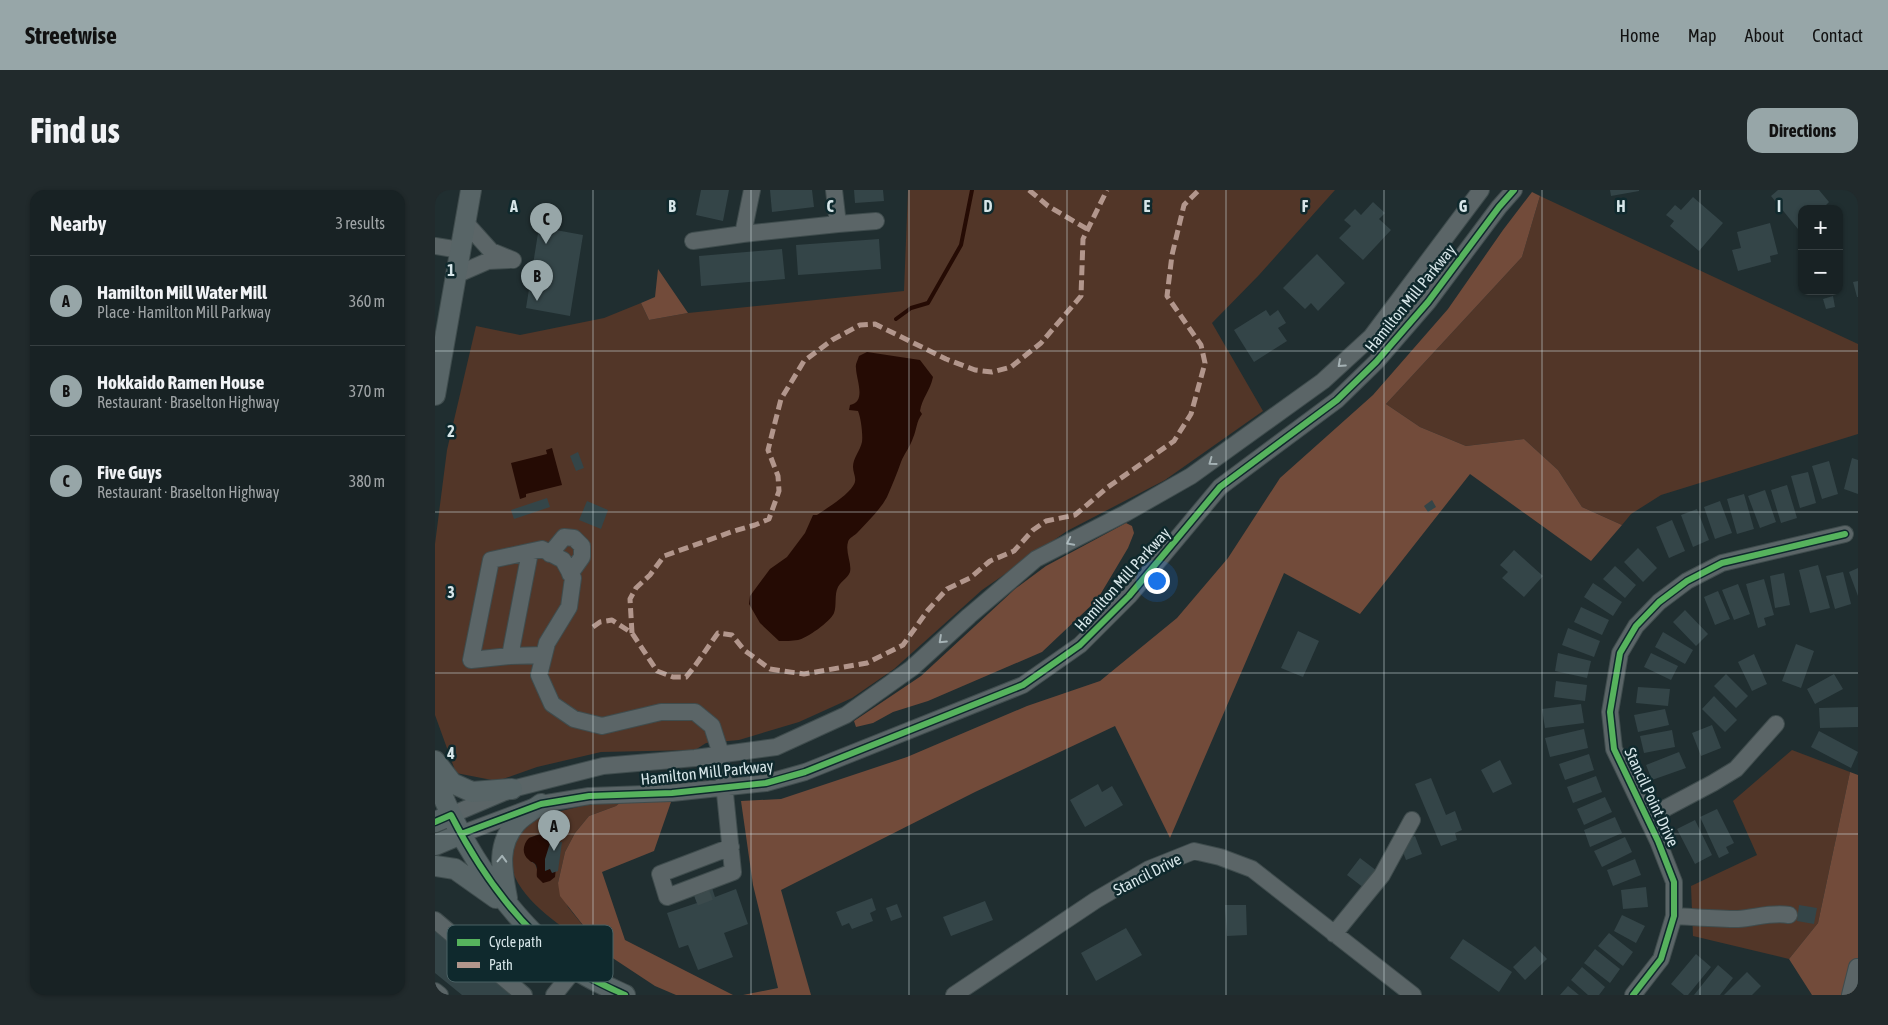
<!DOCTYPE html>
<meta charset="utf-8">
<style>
body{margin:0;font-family:"Asap Condensed",sans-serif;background:#212a2c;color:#f1f3f6}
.controls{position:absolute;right:15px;top:15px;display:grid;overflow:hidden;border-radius:10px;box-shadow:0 1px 4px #0004}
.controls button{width:45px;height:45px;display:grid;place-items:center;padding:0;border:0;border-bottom:1px solid #363f41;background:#182224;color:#f1f3f6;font:25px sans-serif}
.you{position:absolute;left:721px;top:390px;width:18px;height:18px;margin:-12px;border:4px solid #fff;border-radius:50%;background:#1a73e8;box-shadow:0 0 0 8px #1a73e833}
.badge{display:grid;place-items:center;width:32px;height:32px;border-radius:50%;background:#97a6a8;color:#111;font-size:16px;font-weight:700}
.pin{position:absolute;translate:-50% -41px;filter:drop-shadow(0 1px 2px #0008)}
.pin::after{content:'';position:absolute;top:26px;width:18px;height:15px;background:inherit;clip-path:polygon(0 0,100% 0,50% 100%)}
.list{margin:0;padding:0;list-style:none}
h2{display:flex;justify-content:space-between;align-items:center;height:65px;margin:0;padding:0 20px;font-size:21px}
h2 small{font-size:16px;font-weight:400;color:#9fa4a6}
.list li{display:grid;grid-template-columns:32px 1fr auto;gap:15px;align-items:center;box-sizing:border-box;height:90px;padding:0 20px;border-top:1px solid #363f41}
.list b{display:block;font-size:19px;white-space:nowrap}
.list p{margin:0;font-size:16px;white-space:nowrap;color:#9fa4a6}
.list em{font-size:16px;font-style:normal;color:#9fa4a6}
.map{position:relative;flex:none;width:1423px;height:805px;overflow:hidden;border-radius:15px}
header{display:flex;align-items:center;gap:30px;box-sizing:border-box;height:70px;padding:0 25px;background:#97a6a8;color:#111}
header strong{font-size:24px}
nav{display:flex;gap:28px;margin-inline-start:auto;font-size:18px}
.intro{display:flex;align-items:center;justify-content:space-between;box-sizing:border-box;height:120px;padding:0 30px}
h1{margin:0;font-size:35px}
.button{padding:12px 22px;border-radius:15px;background:#97a6a8;color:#111;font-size:18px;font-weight:700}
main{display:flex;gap:30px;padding:0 30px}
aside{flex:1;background:#182224;border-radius:15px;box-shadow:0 1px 4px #0004}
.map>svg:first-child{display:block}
</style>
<header>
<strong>Streetwise</strong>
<nav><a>Home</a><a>Map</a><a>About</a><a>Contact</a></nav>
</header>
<div class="intro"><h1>Find us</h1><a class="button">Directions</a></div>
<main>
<aside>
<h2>Nearby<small>3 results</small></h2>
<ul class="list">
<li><span class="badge">A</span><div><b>Hamilton Mill Water Mill</b><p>Place · Hamilton Mill Parkway</p></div><em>360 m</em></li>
<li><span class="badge">B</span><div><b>Hokkaido Ramen House</b><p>Restaurant · Braselton Highway</p></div><em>370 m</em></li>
<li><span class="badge">C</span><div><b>Five Guys</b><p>Restaurant · Braselton Highway</p></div><em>380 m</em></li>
</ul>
</aside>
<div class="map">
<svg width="1423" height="805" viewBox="0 0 1423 805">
<rect width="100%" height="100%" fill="#202e30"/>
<path fill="#523628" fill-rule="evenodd" d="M473,0H900L824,85L777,133L828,221L730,290L632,341L547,400L459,479L417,508L364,532L304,550L271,553L260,560L166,562L102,577L62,591L21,583L0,525V354L12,260L41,136L85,145L169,128L206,113L214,130L253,123L469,101Z
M1105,6L1423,154V244L1226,305L1196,324L1187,335L1147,317L1123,280L1089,249L1031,256L985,237L951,214L1087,67Z
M1357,560L1415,582L1383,733L1354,769L1258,746L1256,696L1322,665L1298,611Z
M169,611H187L181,616L154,626L140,643L130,662L123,693L133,717L170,763C139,745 102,724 83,693C79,686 76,678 73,672L81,640L100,627ZM111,634L130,642L121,647L102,679L100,674L94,670V648L108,643Z"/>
<path fill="#724b3a" d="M1097,2L1105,6L1087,67L951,214L985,237L1031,256L1089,249L1123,280L1147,317L1187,335L1156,371L1035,284L925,424L849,383L735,648L680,536L540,602L346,700L376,805H308L343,798L318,695L306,611L346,609L472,567L592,516L665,491L742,428L793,368L845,288L938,205L1013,119L1068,40Z
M223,79L253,123L214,130L206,113L220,107Z
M691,333L697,336L699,343L693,358L662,410L607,462L493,511L458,522L438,533L421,537L419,531L486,486L580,399L611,376Z
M1415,582L1423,585V783L1418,805H1377L1354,769L1383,733Z
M187,611L236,612L219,661L167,682L190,750L298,805H241L220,796L170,763L125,706L123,693L130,662L140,643L154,626L181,616Z"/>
<path fill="#250b04" d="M432,162L485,170L498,187C495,201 487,208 485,221L487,224C481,232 482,239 478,248C475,257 469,264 466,272C462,284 457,295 452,307C445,320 433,331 423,342C420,346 414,347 413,352C410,362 417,373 415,382C413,388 406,391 403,397C399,405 402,415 399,423C395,432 372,448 363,450C357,451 350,451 344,451L325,433L314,414L315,406L335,379L352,367L370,343L378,325H382C392,318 412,306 418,296C423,289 418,284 418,277C418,268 425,261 427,252C428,245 426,228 423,221L414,220L415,215C432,212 421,189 421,178C420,174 423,170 424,166Z
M117,258L127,295L91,304V307L85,309L76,273L112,264L111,260Z
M124,626C129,631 132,635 131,642L121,647L119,651L123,660L120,687L115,691L108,693L102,687C101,683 103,679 101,675C97,670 98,674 94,670C86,664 88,654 94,648L108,643L113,629Z"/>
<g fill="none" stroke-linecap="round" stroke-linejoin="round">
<path stroke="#250b04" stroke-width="4" d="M461,129L476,118L493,113L526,55L537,0"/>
</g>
<path fill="#344548" d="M266,0H294L288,31L261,25Z
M335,0H377L379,17L337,22Z
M419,0H448L449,11L420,13Z
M1175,0H1204V1L1176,6Z
M1343,0H1384L1394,12L1387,19H1367V36L1363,39L1336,6Z
M1258,7L1288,33L1264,61L1235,36L1239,31L1231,25L1240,15L1246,20Z
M938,12L950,23L944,29L956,40L928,70L904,48L916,36L909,30L920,19L926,25Z
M1335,33L1343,64L1335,66L1336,72L1303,81L1297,60L1306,58L1302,42Z
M104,37L148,45L135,126L91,118Z
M444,49L446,79L363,85L361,55Z
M347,59L350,89L266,96L264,66Z
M882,64L910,93L883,121L876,113L870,119L848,98Z
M1423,91V107H1422L1418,92Z
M1398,106L1400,117L1391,119L1388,109Z
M831,120L835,126L843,120L851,133L843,138L852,151L819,172L799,140Z
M143,262L149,278L141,281L135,266Z
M1417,268L1423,270V304L1409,299Z
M1394,271L1403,304L1387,309L1377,276Z
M1373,282L1381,313L1365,318L1356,286Z
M1352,295L1362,328L1346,333L1336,300Z
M1330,300L1341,332L1325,338L1313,306Z
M1309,304L1319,339L1302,344L1292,309Z
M112,308L115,317L79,329L76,320Z
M997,310L1001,317L993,322L989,316Z
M152,311L173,320L166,339L144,330Z
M1285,311L1297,343L1280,349L1269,317Z
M1262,319L1274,350L1258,357L1246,325Z
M1237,330L1250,361L1234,368L1221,337Z
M1203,358L1222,378L1208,392L1189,372Z
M1079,360L1108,386L1089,407L1067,388L1073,382L1065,375Z
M1383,375L1395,418L1375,423L1364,380Z
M1180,376L1201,395L1190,408L1168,389Z
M1423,378V406L1414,382Z
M1408,382L1416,414L1400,419L1391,386Z
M1349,383L1355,415L1340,418L1335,386Z
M1329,389L1339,425L1329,428L1331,435L1323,438L1311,394Z
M1158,393L1187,412L1178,426L1149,407Z
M1303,394L1315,424L1299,430L1287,400Z
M1283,401L1295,429L1280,435L1269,407Z
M1146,417L1174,430L1167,445L1139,432Z
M1250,420L1273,444L1261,456L1238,432Z
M1133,438L1165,451L1159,467L1127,455Z
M863,441L884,451L868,487L846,478Z
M1228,442L1258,460L1250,474L1220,457Z
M1361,454L1379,461L1366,498L1347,491Z
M1123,463L1156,471L1152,488L1120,481Z
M1216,463L1243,476L1236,490L1209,477Z
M1319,464L1332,494L1317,501L1303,472Z
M1291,484L1313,506L1301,518L1279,496Z
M1399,484L1408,499L1380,514L1372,499Z
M1121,491L1152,495L1150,511L1119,507Z
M1203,497L1235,499L1233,516L1201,513Z
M1279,506L1302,530L1290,542L1267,519Z
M1146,514L1149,533L1110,538L1107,519Z
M1423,517V537L1385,538L1384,518Z
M1230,519L1234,535L1203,542L1199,525Z
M1277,535L1286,558L1266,566L1257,543Z
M1149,539L1153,558L1115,567L1110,548Z
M1237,540L1240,557L1209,563L1205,546Z
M1384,541L1423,562L1416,578L1376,557Z
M1244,562L1251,578L1217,590L1211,575Z
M1154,564L1159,580L1130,590L1124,574Z
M1065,570L1077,594L1058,603L1046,580Z
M1161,586L1167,602L1138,613L1132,597Z
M996,588L1011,625L1020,621L1027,640L1020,643L1022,650L1006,656L980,594Z
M663,594L667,602L677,596L688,615L650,637L635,610Z
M1170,607L1177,622L1149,635L1142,619Z
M1282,619L1299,653L1291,657L1294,663L1284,668L1265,627Z
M1180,627L1187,643L1155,657L1149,640Z
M1260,630L1277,665L1260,674L1242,639Z
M980,646L987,664L971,670L966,657L973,654L972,649Z
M1190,647L1197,662L1167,677L1159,661Z
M127,652L123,681L117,683L115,679L110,681V669L115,653Z
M925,668L942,681L929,698L912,685Z
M1200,669L1206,685L1178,696L1172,680Z
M1211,697L1213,717L1188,719L1186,700Z
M277,698L280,707L301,699L313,734L289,743L298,767L263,780L253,755L244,758L232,723L262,713L259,704Z
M437,708L441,720L435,723L438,731L417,739L414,733L407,736L401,722Z
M550,711L558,730L516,746L508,727Z
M462,714L467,727L456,731L451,718Z
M790,715H811L812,745L792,746Z
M1364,715L1382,718L1379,734L1362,731Z
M1187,725L1210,736L1201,753L1179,741Z
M691,738L707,765L661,791L646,763Z
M0,739L77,805H27L0,783Z
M1174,743L1198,762L1188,776L1163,756Z
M1028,749L1077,782L1064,802L1015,768Z
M1100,756L1112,769L1090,790L1078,777Z
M1160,759L1185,779L1175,793L1149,773Z
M1261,764L1276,777L1253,805H1249L1236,794Z
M1283,775L1298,788L1285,805H1259Z
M1147,777L1170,797L1164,805H1153L1136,790Z
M1312,782L1326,796L1317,805H1289Z
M1133,796L1144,805H1125Z"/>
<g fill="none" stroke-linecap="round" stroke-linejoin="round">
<path stroke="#3b4a4c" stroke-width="16" stroke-dasharray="16 8" stroke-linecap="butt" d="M260,708L278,701"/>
<defs>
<path id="minor" d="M317,0L308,44L403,34L399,0
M30,32L56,61L78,70
M403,34L441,31
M258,51L308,44
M0,56L25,60
M21,85L53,71L74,70
M115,364L129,347L139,348L147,356V367L135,384
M109,465L75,466L36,470L56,370L107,359L128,370L138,388L134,417L112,453L104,485L117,514L139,529L167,536L226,522H260L277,536L286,564L298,682L232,707L225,684L296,657
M75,466L95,362
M16,625L77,599L168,576L260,568L341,557L411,525L477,478L534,426L601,369L691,323L756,286L888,191L936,147L1046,0
M1212,628L1278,593L1301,579L1341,534
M26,644L106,614L154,606L237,603L331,593L370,582L588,495L645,455L694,406L785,297L902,210L941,172L993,112L1064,17L1079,0
M1239,726C1260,727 1282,729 1303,729C1320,728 1336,722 1354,725
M0,730L89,805
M899,744L947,685L977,630
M0,801L5,805
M119,805L140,779
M519,805L661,710L714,679L759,661L785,667L817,679L978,805
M1198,805L1226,769L1239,726V692L1223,651L1179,559L1175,522L1185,463L1201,436L1224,412L1252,391L1287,373L1410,344
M1415,805L1422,777"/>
<path id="major" d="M0,205L36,0
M0,571L17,593L37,602L77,599
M0,587C27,659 77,733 139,778C154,789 173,797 190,805
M0,632L16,625
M0,655L26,644
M0,676L20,679L61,708
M72,708C67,681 61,656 81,633C87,626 98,620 106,614"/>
</defs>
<use href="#minor" stroke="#3f4c4d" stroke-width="18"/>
<use href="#major" stroke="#3f4c4d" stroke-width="22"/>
<use href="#minor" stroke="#5b6567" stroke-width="16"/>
<use href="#major" stroke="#586567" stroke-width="20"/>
<path stroke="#b2968c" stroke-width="5" stroke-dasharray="10 5" stroke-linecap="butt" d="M594,0L613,16L652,39
M158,437L165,432L177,430L197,443L222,481L238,487H251C263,473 272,458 283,443L297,445L309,460L335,479L369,484L432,473L468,455L493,420L512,399L535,388L555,371L579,361L598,340L611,331L640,325L673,297L739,251L756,224L770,173L766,155L732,106L737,65L749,15L764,0
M197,443L195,409L201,398L215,385L229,366L299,341L320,335L334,329L344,301L343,286L333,260L346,209L369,171L397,150L425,135L440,134L511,169L540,180L557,182L576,177L606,153L646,106L648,49L672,0"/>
<defs>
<path id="cycleway" d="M0,632L16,625C46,684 86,739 139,778C154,789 173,797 190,805
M26,644L106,614L154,606L237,603L331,593L370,582L588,495L645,455L694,406L785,297L902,210L941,172L993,112L1064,17L1079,0
M1198,805L1226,769L1239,726V692L1223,651L1179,559L1175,522L1185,463L1201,436L1224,412L1252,391L1287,373L1410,344"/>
</defs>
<use href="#cycleway" stroke="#0f292d" stroke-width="9"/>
<use href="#cycleway" stroke="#56b35d" stroke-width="6"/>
</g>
<defs><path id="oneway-chevron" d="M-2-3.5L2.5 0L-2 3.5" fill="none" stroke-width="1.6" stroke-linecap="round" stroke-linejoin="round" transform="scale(1.25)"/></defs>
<g stroke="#a5b2b5">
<use href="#oneway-chevron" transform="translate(906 174) rotate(138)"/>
<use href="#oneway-chevron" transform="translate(777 272) rotate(144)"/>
<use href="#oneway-chevron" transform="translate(635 352) rotate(153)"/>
<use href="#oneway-chevron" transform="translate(507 450) rotate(137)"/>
</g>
<use stroke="#a4b2b5" href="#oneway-chevron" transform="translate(67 669) rotate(-88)"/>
<path fill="none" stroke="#d7e6e9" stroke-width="1" stroke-opacity="0.55" d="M158,0V805M316,0V805M474,0V805M632,0V805M791,0V805M949,0V805M1107,0V805M1265,0V805M0,161H1423M0,322H1423M0,483H1423M0,644H1423"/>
<g text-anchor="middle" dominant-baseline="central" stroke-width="5" stroke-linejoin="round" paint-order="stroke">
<g font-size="16" fill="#d7e6e9" stroke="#0f292d">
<text transform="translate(975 108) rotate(-51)">Hamilton Mill Parkway</text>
<text transform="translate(687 389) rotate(-48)">Hamilton Mill Parkway</text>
<text transform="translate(272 582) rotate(-6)">Hamilton Mill Parkway</text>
<text transform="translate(1217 607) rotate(65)">Stancil Point Drive</text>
<text transform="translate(712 684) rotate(-27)">Stancil Drive</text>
</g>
</g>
<rect x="12" y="735" width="166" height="57" rx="8" fill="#0f292d" stroke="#4b6265" stroke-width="1"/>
<rect x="22" y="749" width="23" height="7" fill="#56b35d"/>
<rect x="22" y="772" width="23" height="6" fill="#b2968c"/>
<g font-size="14" fill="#d7e6e9">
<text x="54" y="757">Cycle path</text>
<text x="54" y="780">Path</text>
</g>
<g font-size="16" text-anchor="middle" font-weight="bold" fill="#d7e6e9" stroke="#0f292d" stroke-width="5" stroke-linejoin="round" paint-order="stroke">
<text x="79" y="22">A</text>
<text x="237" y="22">B</text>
<text x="395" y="22">C</text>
<text x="553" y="22">D</text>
<text x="712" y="22">E</text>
<text x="870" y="22">F</text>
<text x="1028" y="22">G</text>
<text x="1186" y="22">H</text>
<text x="1344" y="22">I</text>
<text x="16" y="86">1</text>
<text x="16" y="247">2</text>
<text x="16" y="408">3</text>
<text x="16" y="569">4</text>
</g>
</svg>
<div class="controls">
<button>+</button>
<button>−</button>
</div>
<div class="you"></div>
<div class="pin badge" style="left:119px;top:661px">A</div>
<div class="pin badge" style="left:102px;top:111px">B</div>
<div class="pin badge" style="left:111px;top:54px">C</div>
</div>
</main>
